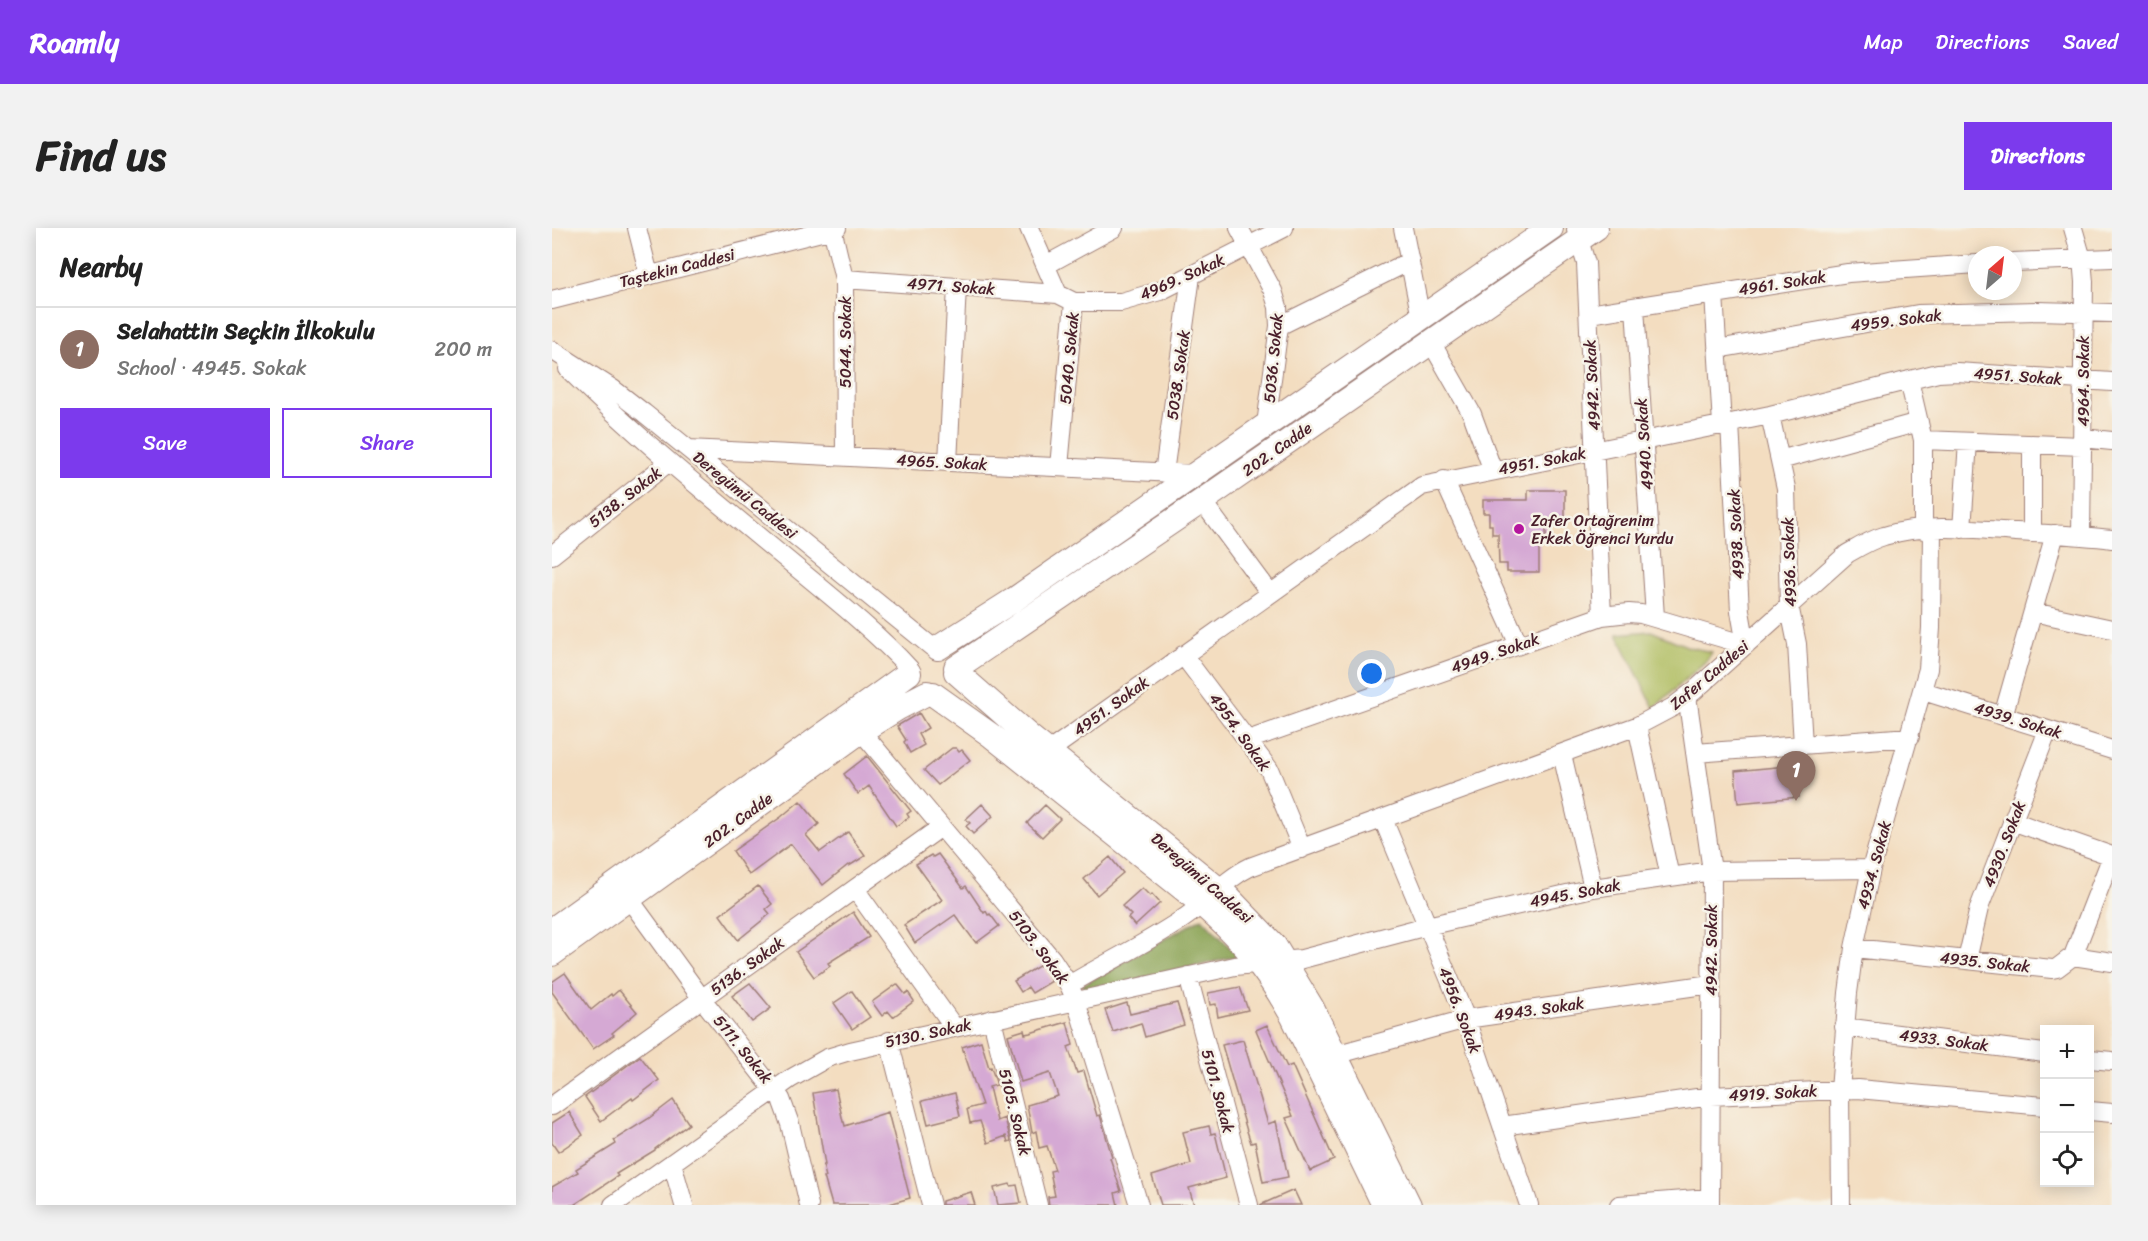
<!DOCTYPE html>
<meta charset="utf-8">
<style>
body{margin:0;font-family:Sriracha,sans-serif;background:#f2f2f2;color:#222}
.controls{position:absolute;right:18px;bottom:18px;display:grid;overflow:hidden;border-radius:0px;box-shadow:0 3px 15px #0003}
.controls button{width:54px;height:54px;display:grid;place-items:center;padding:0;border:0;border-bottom:2px solid #e0e0e0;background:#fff;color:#222;font:30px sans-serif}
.compass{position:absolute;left:1416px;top:18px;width:54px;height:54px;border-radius:50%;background:#fff;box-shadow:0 3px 15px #0003;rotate:28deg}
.you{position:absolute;left:820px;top:446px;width:21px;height:21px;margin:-15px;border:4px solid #fff;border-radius:50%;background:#1a73e8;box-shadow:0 0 0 9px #1a73e833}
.badge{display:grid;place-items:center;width:39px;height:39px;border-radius:50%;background:#7c3aed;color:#fff;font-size:20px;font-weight:700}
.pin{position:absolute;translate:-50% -50px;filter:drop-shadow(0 2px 3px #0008)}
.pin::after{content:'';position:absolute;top:32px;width:21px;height:18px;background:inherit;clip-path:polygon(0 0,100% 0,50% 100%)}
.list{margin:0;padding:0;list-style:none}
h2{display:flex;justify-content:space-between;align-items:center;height:78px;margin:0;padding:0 24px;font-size:26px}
h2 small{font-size:20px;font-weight:400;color:#767676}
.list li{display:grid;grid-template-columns:39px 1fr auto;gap:18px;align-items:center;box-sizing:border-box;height:84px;padding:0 24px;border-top:2px solid #e0e0e0}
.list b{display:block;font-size:22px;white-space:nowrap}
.list p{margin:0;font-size:20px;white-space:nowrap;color:#767676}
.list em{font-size:20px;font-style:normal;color:#767676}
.actions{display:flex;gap:12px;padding:18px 24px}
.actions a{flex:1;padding:14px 0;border:2px solid #7c3aed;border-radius:0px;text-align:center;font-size:21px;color:#7c3aed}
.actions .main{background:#7c3aed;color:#fff}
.icon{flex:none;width:33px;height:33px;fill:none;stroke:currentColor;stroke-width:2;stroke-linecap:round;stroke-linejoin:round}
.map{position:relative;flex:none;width:1560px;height:977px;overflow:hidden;border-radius:0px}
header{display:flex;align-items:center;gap:36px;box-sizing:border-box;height:84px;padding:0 30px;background:#7c3aed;color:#fff}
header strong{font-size:28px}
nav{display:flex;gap:33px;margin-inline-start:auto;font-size:21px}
.intro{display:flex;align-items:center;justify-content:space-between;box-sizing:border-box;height:144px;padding:0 36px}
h1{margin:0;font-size:42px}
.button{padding:15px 27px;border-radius:0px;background:#7c3aed;color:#fff;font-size:21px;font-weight:700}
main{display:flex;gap:36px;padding:0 36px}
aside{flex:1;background:#fff;border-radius:0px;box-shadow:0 3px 15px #0003}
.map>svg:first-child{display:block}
</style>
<header>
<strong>Roamly</strong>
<nav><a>Map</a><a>Directions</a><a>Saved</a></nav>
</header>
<div class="intro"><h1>Find us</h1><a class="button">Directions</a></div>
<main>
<aside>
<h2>Nearby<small></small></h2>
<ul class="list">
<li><span class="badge" style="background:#8d6e63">1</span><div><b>Selahattin Seçkin İlkokulu</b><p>School · 4945. Sokak</p></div><em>200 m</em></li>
</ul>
<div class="actions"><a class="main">Save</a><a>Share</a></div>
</aside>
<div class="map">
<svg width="1560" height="977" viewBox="0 0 1560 977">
<rect width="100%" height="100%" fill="#f7f3e8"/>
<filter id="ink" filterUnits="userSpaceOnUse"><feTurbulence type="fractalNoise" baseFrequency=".0167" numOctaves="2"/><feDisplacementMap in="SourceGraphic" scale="12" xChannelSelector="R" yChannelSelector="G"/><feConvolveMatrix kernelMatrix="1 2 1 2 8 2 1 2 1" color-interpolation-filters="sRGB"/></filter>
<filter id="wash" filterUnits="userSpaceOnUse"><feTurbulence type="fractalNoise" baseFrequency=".008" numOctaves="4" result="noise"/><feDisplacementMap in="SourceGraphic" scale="24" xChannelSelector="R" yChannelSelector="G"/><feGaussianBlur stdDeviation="1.35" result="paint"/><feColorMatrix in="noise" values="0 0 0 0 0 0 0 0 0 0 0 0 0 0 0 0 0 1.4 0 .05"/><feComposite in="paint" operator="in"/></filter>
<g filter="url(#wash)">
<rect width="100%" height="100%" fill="#f3ddc0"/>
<path fill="#adbb5d" stroke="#7c6d44" stroke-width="1.5" d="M1099,403L1137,419L1160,424L1155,432L1102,480L1065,406Z"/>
<path fill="#8aa354" stroke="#6a6140" stroke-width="1.5" d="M650,690L686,728L534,765L530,757Z"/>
<g id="blocks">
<path fill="#d5a9d4" d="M976,262H1013V296H994V309H987V344H955V336H947L946,306H940V297H937V285H931V272H976Z
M367,485L376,500L366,506L372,517L358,525L352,514L354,512L345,498Z
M400,520H404L407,524L410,522L418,532L386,557L372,542Z
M315,528L359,583L355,586L357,589L344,598L317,558L306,566L292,546Z
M1244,537L1247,569L1186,575L1183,543Z
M248,573L267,596L254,607L268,624L296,604L313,628L297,638L296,637L271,657L239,616L197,647L181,623L229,589Z
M430,576L441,588L421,606L414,598L418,595L414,591Z
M493,577L508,591L490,609L475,595Z
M386,626L411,660L414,658L432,685L434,683L436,687L438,686L447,698L424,715L403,687L363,715L352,697L390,672L364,636L379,627L381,629Z
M558,629L571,645L545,667L532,651Z
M206,658L220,676L214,681L218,686L186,712L168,687Z
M590,660L598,668L600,666L608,675L583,698L576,690L579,687L570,678Z
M301,684L317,709L276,735L278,738L262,749L244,724Z
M490,736L500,753L480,765L476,759L469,764L462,753Z
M13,745L39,782L59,766L60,768L67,762L85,784L60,805L62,807L41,821L0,764V754Z
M198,755L219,780L200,794L180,768Z
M345,756L353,766L356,764L362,773L341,789L336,783L330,788L320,774Z
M688,759L696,782L666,789L664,776L658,777L656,765Z
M300,763L318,789L300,801L282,775Z
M575,775L578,786L625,775L632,797L593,809L589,795L561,804L553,782Z
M515,794L521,817L516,819L525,845L532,843L545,888L548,887L560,929L558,930L569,963L563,965L566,977H497L496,969L503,968L498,943L503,942L495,918L487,920L484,903L480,905L475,877L506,868L498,845L469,854L456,807L472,802L473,806L478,805Z
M715,797L735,839L740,837L782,932L758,943L734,890L741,888L704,802Z
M691,812L716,896L724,893L736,949L711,954L703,914L699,915L695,903L670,817Z
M429,813L437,840L439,839L445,857L437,859L445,893L453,890L459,913L456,914L454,908L436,915L428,893L418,895L415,881L430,877L410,819Z
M88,828L107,852L81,872L80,870L49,893L33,869Z
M284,861L291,894H292L293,898L336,884L358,970L334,977H280L272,949H274L271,937H273L261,865Z
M403,865L408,888L376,896L370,873Z
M121,872L137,896L103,921V922L64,946L66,948L22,977H0V959L26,944L24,941L64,916L62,912L96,891Z
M17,884L31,907L6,924L0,915V895Z
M657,898L659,906L663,905L674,950L637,960L642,977H609L600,948L639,936L631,904Z
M458,956L459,958L465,957L469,975L446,977L442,960Z
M742,962L749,977H708Z
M419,964L423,977H390V973Z"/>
</g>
</g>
<g filter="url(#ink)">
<use href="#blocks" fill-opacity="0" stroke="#9e7e76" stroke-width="1.5"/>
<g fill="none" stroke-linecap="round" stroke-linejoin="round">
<defs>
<path id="minor" d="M85,0L97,47
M280,0L292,51L293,229
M477,0L506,66L522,74L507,239
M687,0L721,63L726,79L727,98L714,197
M851,0L869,90
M1521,0L1530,31L1532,54L1529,308
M1024,2L1034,35L1050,388
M1461,34L1560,30
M494,37L562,0
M292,51L506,66
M1162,66L1170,197
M0,72L285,0
M522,74H569L608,63L732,0
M1083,79L1103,389
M1037,86L1296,45L1425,36
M727,98L858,33
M879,114L920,186L941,243
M1165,121L1366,86L1485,83L1560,85
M0,122L61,161L92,185L380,419
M16,141C84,209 160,270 234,331C276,366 320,400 358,441
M1357,152L1371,212V302
M1218,187L1234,260L1237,377L1245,416L1251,517
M1530,210L1560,213
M1371,212L1530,218
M1480,216V305
M136,221L643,246
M1228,232L1367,194
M396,234L405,59
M612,245L639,48
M892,252L967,417
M650,273L718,365
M1410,301L1416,214
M0,327L117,234
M1481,384L1560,401
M631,427L717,541L750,621
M1371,463L1560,522
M1135,468L1160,643L1158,977
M1451,488L1503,306
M1085,498L1118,649
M309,503L500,731L517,757L524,773L587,977
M696,512L1050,388L1077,385L1089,386L1194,417L1188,383L1178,195
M497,523L870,258L1218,187L1386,145L1405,144L1560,154
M1143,525L1358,509
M1010,526L1041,660
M831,591L914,791L977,977
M1460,593L1560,628L1521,728
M70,661L150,771L229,871L238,896L257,977
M303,661L402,799
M1302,720L1500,741L1505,740L1521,728L1560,734
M1415,732L1427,680L1496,502
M636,748L697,977
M517,757C554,735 593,716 629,692C654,676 671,652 698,639L1085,498L1121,479L1142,463L1295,326C1307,319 1318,312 1332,308C1373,295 1422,301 1464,304C1496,306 1528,307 1560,311
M440,791L486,977
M1292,799L1492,825
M337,813L379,977
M783,827L914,791L1159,756
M1538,831L1560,833
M0,878L389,599
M1538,883L1560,885
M950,898L1159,868L1306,861L1492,878
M120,935L132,977
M61,977L238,851L275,830L298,823L683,738L750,731L875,698L1041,660L1160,643L1319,641
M1067,977L1158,970
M1289,977L1288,862L1296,765L1302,720L1319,641L1376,441L1379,400L1380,301"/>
<path id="major" d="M386,420L460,373L999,0
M404,440L650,273L1044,0
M404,444L477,508L675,668L722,717L760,780L857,977
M381,466L440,508L633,662C682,702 710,733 741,789L832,977
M0,702L357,445
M0,726L309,503L346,480L375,465"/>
</defs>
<use href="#minor" stroke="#9e7e76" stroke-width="20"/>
<use href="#major" stroke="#9e7e76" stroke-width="26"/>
<use href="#minor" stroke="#fff" stroke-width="18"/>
<use href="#major" stroke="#fff" stroke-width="24"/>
</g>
</g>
<circle fill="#b5179e" stroke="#f7f3e8" stroke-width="2" cx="967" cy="301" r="6"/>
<g text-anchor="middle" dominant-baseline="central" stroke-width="5" stroke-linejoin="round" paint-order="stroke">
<g font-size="16" fill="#4a1f2b" stroke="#f7f3e8">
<text transform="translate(125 40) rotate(-14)">Taştekin Caddesi</text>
<text transform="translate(630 49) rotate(-24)">4969. Sokak</text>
<text transform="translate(1230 55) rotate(-9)">4961. Sokak</text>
<text transform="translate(399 58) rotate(4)">4971. Sokak</text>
<text transform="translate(1344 92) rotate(-7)">4959. Sokak</text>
<text transform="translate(293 114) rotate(-90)">5044. Sokak</text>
<text transform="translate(517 130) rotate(-85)">5040. Sokak</text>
<text transform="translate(721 130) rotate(-85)">5036. Sokak</text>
<text transform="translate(626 147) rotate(-82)">5038. Sokak</text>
<text transform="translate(1466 148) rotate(4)">4951. Sokak</text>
<text transform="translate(1531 153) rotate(-90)">4964. Sokak</text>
<text transform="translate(1040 157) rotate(-93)">4942. Sokak</text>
<text transform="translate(1092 216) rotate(-94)">4940. Sokak</text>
<text transform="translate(725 221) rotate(-35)">202. Cadde</text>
<text transform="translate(990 233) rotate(-11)">4951. Sokak</text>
<text transform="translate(390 234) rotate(3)">4965. Sokak</text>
<text transform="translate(193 267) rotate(39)">Deregümü Caddesi</text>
<text transform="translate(73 269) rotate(-38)">5138. Sokak</text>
<text transform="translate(1184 306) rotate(-93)">4938. Sokak</text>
<text transform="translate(1237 334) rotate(-92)">4936. Sokak</text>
<text transform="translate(943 425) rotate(-19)">4949. Sokak</text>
<text transform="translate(1157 447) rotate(-40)">Zafer Caddesi</text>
<text transform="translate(559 478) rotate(-36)">4951. Sokak</text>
<text transform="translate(1466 492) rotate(17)">4939. Sokak</text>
<text transform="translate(688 504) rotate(54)">4954. Sokak</text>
<text transform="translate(186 592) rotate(-36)">202. Cadde</text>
<text transform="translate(1452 616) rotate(-69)">4930. Sokak</text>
<text transform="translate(1322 637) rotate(-75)">4934. Sokak</text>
<text transform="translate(650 650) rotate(41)">Deregümü Caddesi</text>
<text transform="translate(1023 665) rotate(-11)">4945. Sokak</text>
<text transform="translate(487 719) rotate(53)">5103. Sokak</text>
<text transform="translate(1159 722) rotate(-90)">4942. Sokak</text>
<text transform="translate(1433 734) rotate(6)">4935. Sokak</text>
<text transform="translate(195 738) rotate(-36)">5136. Sokak</text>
<text transform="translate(987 781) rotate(-8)">4943. Sokak</text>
<text transform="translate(908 782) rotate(69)">4956. Sokak</text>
<text transform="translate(376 805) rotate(-12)">5130. Sokak</text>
<text transform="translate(1392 812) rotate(7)">4933. Sokak</text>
<text transform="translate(191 821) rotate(51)">5111. Sokak</text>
<text transform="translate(666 863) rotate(75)">5101. Sokak</text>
<text transform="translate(1221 865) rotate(-3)">4919. Sokak</text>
<text transform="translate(463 884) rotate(76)">5105. Sokak</text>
</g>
<g font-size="16" fill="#4a1f2b" stroke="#f7f3e8" text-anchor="start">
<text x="979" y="292">Zafer Ortağrenim<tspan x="979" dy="18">Erkek Öğrenci Yurdu</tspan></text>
</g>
</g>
</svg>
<div class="controls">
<button>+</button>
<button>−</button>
<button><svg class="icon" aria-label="locate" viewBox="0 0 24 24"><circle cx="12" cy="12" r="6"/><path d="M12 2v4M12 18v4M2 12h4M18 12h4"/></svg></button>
</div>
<svg class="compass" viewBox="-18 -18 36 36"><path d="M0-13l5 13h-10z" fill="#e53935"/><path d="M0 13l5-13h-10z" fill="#767676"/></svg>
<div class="you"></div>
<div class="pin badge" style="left:1244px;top:573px;background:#8d6e63">1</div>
</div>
</main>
